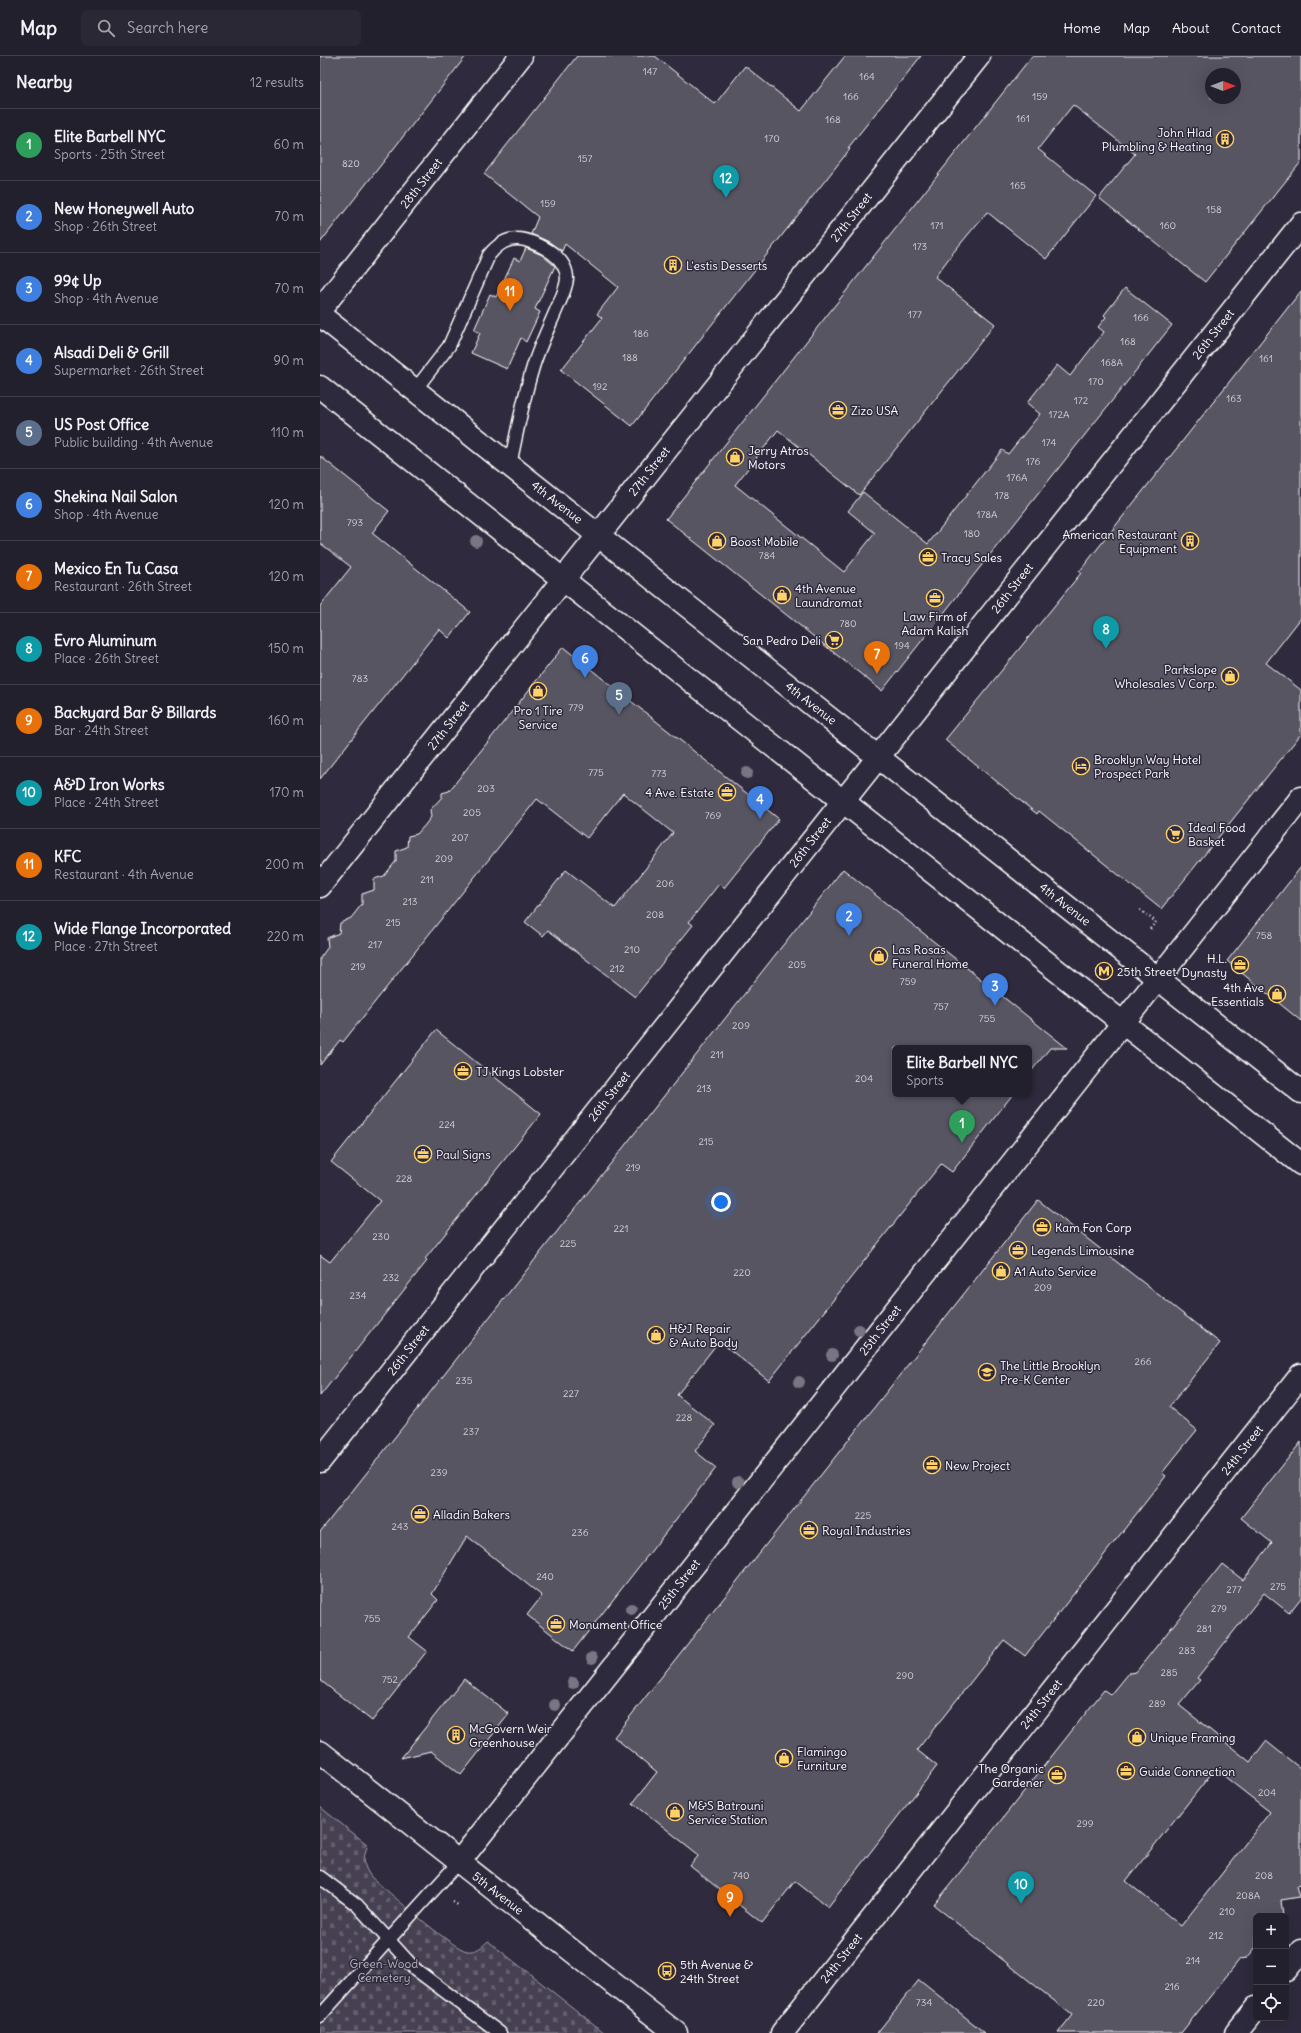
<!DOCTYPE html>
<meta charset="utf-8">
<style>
body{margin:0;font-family:Delius,sans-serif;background:#2b2836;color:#f1f3f6}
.controls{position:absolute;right:12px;bottom:12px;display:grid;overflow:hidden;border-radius:6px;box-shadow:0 4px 16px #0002}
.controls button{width:36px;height:36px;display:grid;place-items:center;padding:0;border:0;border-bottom:1px solid #403e4a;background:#23202e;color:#f1f3f6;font:20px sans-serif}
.compass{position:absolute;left:885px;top:12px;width:36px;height:36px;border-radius:50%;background:#23202e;box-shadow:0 4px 16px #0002;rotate:90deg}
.you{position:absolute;left:401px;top:1146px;width:14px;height:14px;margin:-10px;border:3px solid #fff;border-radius:50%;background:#1a73e8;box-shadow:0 0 0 6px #1a73e833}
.badge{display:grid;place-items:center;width:26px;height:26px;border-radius:50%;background:#8c9099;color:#fff;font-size:13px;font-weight:700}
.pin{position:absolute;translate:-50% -33px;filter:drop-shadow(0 1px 2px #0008)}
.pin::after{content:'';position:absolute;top:21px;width:14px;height:12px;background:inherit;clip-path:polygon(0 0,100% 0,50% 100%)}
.popup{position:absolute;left:572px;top:989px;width:140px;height:52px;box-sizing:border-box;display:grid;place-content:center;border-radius:6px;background:#23202e;filter:drop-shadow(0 1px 3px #0005);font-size:13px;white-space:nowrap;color:#a3a3aa}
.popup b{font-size:15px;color:#f1f3f6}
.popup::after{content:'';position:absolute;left:50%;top:100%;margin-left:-8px;border:8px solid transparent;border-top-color:#23202e}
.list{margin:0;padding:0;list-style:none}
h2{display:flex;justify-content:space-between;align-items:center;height:52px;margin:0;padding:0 16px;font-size:17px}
h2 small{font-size:13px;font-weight:400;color:#a3a3aa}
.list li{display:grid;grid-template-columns:26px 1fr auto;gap:12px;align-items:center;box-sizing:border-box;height:72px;padding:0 16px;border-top:1px solid #403e4a}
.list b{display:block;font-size:15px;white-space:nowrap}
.list p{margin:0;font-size:13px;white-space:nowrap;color:#a3a3aa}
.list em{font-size:13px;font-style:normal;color:#a3a3aa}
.icon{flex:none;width:22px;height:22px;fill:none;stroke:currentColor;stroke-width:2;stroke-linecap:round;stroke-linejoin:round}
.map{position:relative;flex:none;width:981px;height:1977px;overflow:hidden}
header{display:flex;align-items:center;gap:24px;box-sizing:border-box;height:56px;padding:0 20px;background:#23202e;border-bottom:1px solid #403e4a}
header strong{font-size:19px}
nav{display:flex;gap:22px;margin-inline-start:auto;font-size:14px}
.search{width:280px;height:36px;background:#2b2836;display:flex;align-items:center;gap:10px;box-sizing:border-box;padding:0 14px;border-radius:6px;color:#a3a3aa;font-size:15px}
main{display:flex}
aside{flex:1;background:#23202e}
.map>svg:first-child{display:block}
</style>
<header>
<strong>Map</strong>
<div class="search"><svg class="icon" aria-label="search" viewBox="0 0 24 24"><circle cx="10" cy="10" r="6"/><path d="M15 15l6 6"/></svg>Search here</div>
<nav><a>Home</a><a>Map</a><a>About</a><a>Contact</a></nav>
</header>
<main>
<aside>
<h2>Nearby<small>12 results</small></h2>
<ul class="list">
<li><span class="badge" style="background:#2e9e5b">1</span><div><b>Elite Barbell NYC</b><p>Sports · 25th Street</p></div><em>60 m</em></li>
<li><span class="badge" style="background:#3f7fe0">2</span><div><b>New Honeywell Auto</b><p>Shop · 26th Street</p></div><em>70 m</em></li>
<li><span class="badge" style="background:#3f7fe0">3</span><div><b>99¢ Up</b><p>Shop · 4th Avenue</p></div><em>70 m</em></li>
<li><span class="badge" style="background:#3f7fe0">4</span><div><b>Alsadi Deli &amp; Grill</b><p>Supermarket · 26th Street</p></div><em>90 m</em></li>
<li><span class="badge" style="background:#5c6f8a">5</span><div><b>US Post Office</b><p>Public building · 4th Avenue</p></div><em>110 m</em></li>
<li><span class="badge" style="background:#3f7fe0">6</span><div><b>Shekina Nail Salon</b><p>Shop · 4th Avenue</p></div><em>120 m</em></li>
<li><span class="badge" style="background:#e8710a">7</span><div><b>Mexico En Tu Casa</b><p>Restaurant · 26th Street</p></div><em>120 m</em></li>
<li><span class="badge" style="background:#0f9aa8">8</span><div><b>Evro Aluminum</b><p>Place · 26th Street</p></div><em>150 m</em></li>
<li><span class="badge" style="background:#e8710a">9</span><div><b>Backyard Bar &amp; Billards</b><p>Bar · 24th Street</p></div><em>160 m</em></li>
<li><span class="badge" style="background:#0f9aa8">10</span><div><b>A&amp;D Iron Works</b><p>Place · 24th Street</p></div><em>170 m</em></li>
<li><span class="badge" style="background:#e8710a">11</span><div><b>KFC</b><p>Restaurant · 4th Avenue</p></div><em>200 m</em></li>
<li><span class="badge" style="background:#0f9aa8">12</span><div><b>Wide Flange Incorporated</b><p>Place · 27th Street</p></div><em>220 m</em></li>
</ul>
</aside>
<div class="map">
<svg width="981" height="1977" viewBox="0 0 981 1977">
<defs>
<pattern id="cemetery-stones" width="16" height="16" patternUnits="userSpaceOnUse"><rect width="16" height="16" fill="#464152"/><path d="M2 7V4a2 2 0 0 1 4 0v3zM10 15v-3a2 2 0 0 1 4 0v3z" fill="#625e6c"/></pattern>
</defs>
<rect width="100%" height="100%" fill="#2f2a3d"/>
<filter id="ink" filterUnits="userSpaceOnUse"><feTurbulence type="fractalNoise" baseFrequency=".025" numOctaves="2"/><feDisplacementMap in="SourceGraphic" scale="8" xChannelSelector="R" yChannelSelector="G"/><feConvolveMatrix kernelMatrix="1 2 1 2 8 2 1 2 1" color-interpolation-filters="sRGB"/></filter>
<g filter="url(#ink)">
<path fill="url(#cemetery-stones)" stroke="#a2a0a8" d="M0,1751L48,1789C42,1802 43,1810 51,1821C67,1834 131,1892 147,1895C156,1896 162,1891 168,1885L285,1977H0Z"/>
<path fill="#595564" stroke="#fff" fill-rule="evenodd" d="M0,0H146L0,187Z
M257,0H335L395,48L425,10L481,55L525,0H601L528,92L530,93L312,370L241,314L282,262L277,258L298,231L245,188L242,195L229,186L211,178L218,161L164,118Z
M712,0H981V106L885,226L779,142L815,98L753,49L718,93L776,140L726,203L667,156L632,198L615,221L675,268L539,439L458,374L415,429L524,516L555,477L528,455L543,436L608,488L682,394L688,398L720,358L707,347L737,309L750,320L784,276L778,271L786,261L784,259L805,232L852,269L562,635L346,463ZM891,18H915V42H891Z
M206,192L222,199L235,210L215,253L220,256L206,286L201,282L187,313L151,297L160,277L154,274L170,238L176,241L194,202L200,205Z
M981,235V562L946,607L981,634V678L841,853L719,755L717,758L625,684L761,517L759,516Z
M0,400L69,455L52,477L150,556L129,582L119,573L0,723V550L31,511L0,487Z
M243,591L459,763L404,832L399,828L369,866L373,869L315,941L228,874L223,880L205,866L246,814L295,852L353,777L303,737L267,782L217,743L23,986L20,984L0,1009V902L8,891L7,882L19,877L20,867L31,862L42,848V838L54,834V823L64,820L76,805V795L87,791L88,780L97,778L105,769L111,761L110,754L122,741V737L129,735Z
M981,811V965L907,905Z
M523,813L747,992H730L709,1018V992H575V1038H693L632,1116L621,1108L449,1325L399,1285L357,1339L395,1369L375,1395L396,1412L253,1595L207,1559L222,1540L147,1480L112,1538L118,1544L89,1581L107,1595L52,1665L0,1624V1476Z
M116,974L221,1058L105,1203L107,1205L0,1340V1199L10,1206L60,1145L11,1106Z
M718,1144L900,1287L849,1351L877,1374L842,1417L846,1420L705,1600L684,1584L597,1694L617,1710L508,1851L475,1825L442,1867L370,1810L379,1799L313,1747L337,1716L294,1681Z
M981,1386V1542L969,1557L944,1537L877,1622L880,1624L859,1649L930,1706L946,1685L981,1713V1826L977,1830L980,1841L961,1844L963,1860H936V1891L927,1902L920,1903L861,1977H738L752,1959L614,1849L784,1634L791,1639L809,1617L816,1616L902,1508L923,1524L952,1487L921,1462ZM895,1713L950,1756L861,1870L806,1825Z
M144,1623L189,1658L141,1719L111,1695L81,1702Z
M599,1924L665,1977H557Z"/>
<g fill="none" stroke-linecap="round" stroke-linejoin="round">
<defs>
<path id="service" d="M95,334L129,290L169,199C178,188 189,180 205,184C222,189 247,201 247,223C246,233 241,243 237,252C229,271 219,291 213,311C203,343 197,376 190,409
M0,1821L37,1849L95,1913L180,1977
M0,1960L139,1806"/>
<path id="minor" d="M0,254L201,0
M0,830L659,0
M0,1405L981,168
M139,1806L981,742
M966,1914L981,1895
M462,1977L981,1319
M916,1977L936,1952"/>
<path id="tertiary" d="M0,1696L356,1977"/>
<path id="primary" d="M0,259L981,1036
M0,331L981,1108"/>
</defs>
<use href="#service" stroke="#fff" stroke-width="15"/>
<use href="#minor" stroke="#fff" stroke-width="25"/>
<use href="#tertiary" stroke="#fff" stroke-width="25"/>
<use href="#primary" stroke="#fff" stroke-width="25"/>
<path stroke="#fff" stroke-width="2.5" stroke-dasharray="1 3" stroke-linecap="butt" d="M820,854L836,866L830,873
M133,1846L138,1849"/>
<use href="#service" stroke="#2f2a3d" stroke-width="12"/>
<use href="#minor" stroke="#2f2a3d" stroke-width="22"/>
<use href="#tertiary" stroke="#2f2a3d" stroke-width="22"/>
<use href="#primary" stroke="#2f2a3d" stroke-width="22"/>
</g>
<g fill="#797582">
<circle cx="156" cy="485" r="6"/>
<circle cx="427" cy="717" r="6"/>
<circle cx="539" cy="1274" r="6"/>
<circle cx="512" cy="1299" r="6"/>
<circle cx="479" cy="1326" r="6"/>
<circle cx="418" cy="1426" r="6"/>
<circle cx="311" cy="1553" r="6"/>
<circle cx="272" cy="1602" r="6"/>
<circle cx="253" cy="1627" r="6"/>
<circle cx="235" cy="1649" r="6"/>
</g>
</g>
<defs>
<symbol id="building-ring" viewBox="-11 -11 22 22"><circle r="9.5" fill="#2f2a3d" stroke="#ffd166" stroke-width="1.5"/><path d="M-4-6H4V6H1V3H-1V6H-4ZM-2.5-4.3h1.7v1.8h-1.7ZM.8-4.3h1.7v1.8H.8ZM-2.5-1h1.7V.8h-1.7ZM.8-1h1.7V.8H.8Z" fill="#ffd166"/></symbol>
<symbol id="office-ring" viewBox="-11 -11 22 22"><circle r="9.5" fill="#2f2a3d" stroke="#ffd166" stroke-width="1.5"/><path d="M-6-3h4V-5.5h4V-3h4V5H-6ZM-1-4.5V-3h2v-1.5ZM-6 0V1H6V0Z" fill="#ffd166"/></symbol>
<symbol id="shop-ring" viewBox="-11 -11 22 22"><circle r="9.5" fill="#2f2a3d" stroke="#ffd166" stroke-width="1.5"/><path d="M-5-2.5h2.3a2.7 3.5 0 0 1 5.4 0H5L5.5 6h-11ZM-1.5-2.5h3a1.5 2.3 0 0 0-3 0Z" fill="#ffd166"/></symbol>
<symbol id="supermarket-ring" viewBox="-11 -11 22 22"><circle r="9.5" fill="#2f2a3d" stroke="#ffd166" stroke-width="1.5"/><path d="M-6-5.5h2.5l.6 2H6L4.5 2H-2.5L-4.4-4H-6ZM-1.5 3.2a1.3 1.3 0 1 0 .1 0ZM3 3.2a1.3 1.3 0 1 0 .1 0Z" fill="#ffd166"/></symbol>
<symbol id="hotel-ring" viewBox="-11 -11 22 22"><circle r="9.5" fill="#2f2a3d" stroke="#ffd166" stroke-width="1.5"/><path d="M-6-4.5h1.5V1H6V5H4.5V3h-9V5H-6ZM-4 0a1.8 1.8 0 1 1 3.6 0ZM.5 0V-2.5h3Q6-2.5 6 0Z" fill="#ffd166"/></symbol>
<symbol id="metro-ring" viewBox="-11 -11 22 22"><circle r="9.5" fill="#2f2a3d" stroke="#ffd166" stroke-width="1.5"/><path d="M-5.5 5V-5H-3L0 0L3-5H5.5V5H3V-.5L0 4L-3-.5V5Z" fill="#ffd166"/></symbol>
<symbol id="school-ring" viewBox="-11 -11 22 22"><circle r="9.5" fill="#2f2a3d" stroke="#ffd166" stroke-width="1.5"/><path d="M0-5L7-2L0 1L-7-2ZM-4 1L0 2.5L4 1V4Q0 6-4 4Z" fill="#ffd166"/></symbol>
<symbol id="bus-ring" viewBox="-11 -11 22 22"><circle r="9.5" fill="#2f2a3d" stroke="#ffd166" stroke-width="1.5"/><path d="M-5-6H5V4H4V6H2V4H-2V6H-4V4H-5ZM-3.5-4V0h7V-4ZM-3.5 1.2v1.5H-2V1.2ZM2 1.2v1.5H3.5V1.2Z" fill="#ffd166"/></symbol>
</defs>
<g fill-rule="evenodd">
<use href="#building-ring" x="895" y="73" width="20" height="20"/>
<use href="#building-ring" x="343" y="199" width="20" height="20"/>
<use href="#office-ring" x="508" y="344" width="20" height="20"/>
<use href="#shop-ring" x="405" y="391" width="20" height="20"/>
<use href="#shop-ring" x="387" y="475" width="20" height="20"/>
<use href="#building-ring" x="860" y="475" width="20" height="20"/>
<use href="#office-ring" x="598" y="491" width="20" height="20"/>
<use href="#shop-ring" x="452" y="529" width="20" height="20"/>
<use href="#office-ring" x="605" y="532" width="20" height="20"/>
<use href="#supermarket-ring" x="504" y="574" width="20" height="20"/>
<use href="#shop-ring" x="900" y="610" width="20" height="20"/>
<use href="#shop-ring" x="208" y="625" width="20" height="20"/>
<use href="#hotel-ring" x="751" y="700" width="20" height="20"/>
<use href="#office-ring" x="397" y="726" width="20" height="20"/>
<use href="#supermarket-ring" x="845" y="768" width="20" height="20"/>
<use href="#shop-ring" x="549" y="890" width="20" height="20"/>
<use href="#office-ring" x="910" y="899" width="20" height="20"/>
<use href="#metro-ring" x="774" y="905" width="20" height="20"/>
<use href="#shop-ring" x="947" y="928" width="20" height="20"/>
<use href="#office-ring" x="133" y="1005" width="20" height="20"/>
<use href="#office-ring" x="93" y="1088" width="20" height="20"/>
<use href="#office-ring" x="712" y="1161" width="20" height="20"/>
<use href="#office-ring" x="688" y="1184" width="20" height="20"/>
<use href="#shop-ring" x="671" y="1205" width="20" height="20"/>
<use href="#shop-ring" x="326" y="1269" width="20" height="20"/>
<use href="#school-ring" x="657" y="1306" width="20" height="20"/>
<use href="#office-ring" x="602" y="1399" width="20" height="20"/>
<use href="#office-ring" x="90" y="1448" width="20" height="20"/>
<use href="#office-ring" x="479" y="1464" width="20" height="20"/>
<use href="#office-ring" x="226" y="1558" width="20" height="20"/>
<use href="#building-ring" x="126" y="1669" width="20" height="20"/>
<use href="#shop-ring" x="807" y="1671" width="20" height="20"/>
<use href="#shop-ring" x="454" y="1692" width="20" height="20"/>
<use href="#office-ring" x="796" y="1705" width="20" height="20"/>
<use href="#office-ring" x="727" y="1709" width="20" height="20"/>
<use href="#shop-ring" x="345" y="1746" width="20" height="20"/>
<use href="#bus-ring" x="337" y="1905" width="20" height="20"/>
</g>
<g text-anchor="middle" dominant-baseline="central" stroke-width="3" stroke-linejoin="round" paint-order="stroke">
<g font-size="10" fill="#d6d4d8">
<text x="330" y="15">147</text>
<text x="547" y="20">164</text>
<text x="531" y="40">166</text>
<text x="720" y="40">159</text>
<text x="703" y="62">161</text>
<text x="513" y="63">168</text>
<text x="452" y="82">170</text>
<text x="265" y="102">157</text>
<text x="31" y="107">820</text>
<text x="698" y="129">165</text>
<text x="228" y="147">159</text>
<text x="894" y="153">158</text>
<text x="617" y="169">171</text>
<text x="848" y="169">160</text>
<text x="600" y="190">173</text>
<text x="595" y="258">177</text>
<text x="821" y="261">166</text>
<text x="321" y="277">186</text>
<text x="808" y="285">168</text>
<text x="310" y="301">188</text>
<text x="946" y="302">161</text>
<text x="792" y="306">168A</text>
<text x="776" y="325">170</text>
<text x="280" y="330">192</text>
<text x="914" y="342">163</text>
<text x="761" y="344">172</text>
<text x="739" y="358">172A</text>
<text x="729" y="386">174</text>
<text x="713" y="405">176</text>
<text x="697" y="421">176A</text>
<text x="682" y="439">178</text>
<text x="667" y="458">178A</text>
<text x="35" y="466">793</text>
<text x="652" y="477">180</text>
<text x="447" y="499">784</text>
<text x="528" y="567">780</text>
<text x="582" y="589">194</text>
<text x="40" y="622">783</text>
<text x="256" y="651">779</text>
<text x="276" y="716">775</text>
<text x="339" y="717">773</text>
<text x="166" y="732">203</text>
<text x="152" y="756">205</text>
<text x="393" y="759">769</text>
<text x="140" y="781">207</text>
<text x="124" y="802">209</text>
<text x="107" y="823">211</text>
<text x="345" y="827">206</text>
<text x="90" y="845">213</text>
<text x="335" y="858">208</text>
<text x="73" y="866">215</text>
<text x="944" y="879">758</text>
<text x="55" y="888">217</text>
<text x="312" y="893">210</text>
<text x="477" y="908">205</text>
<text x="38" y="910">219</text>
<text x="297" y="912">212</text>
<text x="588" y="925">759</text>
<text x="621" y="950">757</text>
<text x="667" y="962">755</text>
<text x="421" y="969">209</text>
<text x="397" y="998">211</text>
<text x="544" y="1022">204</text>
<text x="384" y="1032">213</text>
<text x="127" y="1068">224</text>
<text x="386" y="1085">215</text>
<text x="313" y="1111">219</text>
<text x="84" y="1122">228</text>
<text x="301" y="1172">221</text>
<text x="61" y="1180">230</text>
<text x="248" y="1187">225</text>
<text x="422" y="1216">220</text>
<text x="71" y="1221">232</text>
<text x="723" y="1231">209</text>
<text x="38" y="1239">234</text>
<text x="823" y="1305">266</text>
<text x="144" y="1324">235</text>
<text x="251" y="1337">227</text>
<text x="364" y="1361">228</text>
<text x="151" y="1375">237</text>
<text x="119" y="1416">239</text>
<text x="543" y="1459">225</text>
<text x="80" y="1470">243</text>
<text x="260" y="1476">236</text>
<text x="225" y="1520">240</text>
<text x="958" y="1530">275</text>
<text x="914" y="1533">277</text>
<text x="899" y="1552">279</text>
<text x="52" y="1562">755</text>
<text x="884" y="1572">281</text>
<text x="867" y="1594">283</text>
<text x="849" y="1616">285</text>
<text x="585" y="1619">290</text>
<text x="70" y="1623">752</text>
<text x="837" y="1647">289</text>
<text x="947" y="1736">204</text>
<text x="765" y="1767">299</text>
<text x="421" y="1819">740</text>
<text x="944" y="1819">208</text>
<text x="928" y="1839">208A</text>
<text x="907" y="1855">210</text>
<text x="896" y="1879">212</text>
<text x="873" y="1904">214</text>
<text x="852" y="1930">216</text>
<text x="604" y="1946">734</text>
<text x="776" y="1946">220</text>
</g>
<g font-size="12" fill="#fff" stroke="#2f2a3d" text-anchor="start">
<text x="892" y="76" text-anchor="end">John Hlad<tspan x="892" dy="14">Plumbling &amp; Heating</tspan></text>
<text x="366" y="209">L'estis Desserts</text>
<text x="531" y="354">Zizo USA</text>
<text x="428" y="394">Jerry Atros<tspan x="428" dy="14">Motors</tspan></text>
<text x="857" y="478" text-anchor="end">American Restaurant<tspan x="857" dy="14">Equipment</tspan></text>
<text x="410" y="485">Boost Mobile</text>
<text x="621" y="501">Tracy Sales</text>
<text x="475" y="532">4th Avenue<tspan x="475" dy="14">Laundromat</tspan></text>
<text x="615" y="560" text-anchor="middle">Law Firm of<tspan x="615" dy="14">Adam Kalish</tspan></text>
<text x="501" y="584" text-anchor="end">San Pedro Deli</text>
<text x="897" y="613" text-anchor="end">Parkslope<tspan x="897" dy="14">Wholesales V Corp.</tspan></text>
<text x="218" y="654" text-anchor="middle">Pro 1 Tire<tspan x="218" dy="14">Service</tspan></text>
<text x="774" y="703">Brooklyn Way Hotel<tspan x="774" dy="14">Prospect Park</tspan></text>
<text x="394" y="736" text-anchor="end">4 Ave. Estate</text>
<text x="868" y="771">Ideal Food<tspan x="868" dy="14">Basket</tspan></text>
<text x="572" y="893">Las Rosas<tspan x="572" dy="14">Funeral Home</tspan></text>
<text x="907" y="902" text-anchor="end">H.L.<tspan x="907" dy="14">Dynasty</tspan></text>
<text x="797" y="915">25th Street</text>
<text x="944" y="931" text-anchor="end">4th Ave<tspan x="944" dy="14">Essentials</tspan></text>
<text x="156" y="1015">TJ Kings Lobster</text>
<text x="116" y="1098">Paul Signs</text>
<text x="735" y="1171">Kam Fon Corp</text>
<text x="711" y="1194">Legends Limousine</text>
<text x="694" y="1215">A1 Auto Service</text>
<text x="349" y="1272">H&amp;J Repair<tspan x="349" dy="14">&amp; Auto Body</tspan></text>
<text x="680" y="1309">The Little Brooklyn<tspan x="680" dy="14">Pre-K Center</tspan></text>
<text x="625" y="1409">New Project</text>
<text x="113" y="1458">Alladin Bakers</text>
<text x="502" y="1474">Royal Industries</text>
<text x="249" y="1568">Monument Office</text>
<text x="149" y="1672">McGovern Weir<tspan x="149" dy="14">Greenhouse</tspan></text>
<text x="830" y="1681">Unique Framing</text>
<text x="477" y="1695">Flamingo<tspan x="477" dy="14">Furniture</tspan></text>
<text x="724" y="1712" text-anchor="end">The Organic<tspan x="724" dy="14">Gardener</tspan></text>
<text x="819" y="1715">Guide Connection</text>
<text x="368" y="1749">M&amp;S Batrouni<tspan x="368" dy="14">Service Station</tspan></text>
<text x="360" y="1908">5th Avenue &amp;<tspan x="360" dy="14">24th Street</tspan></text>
</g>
<g font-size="12" fill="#fff" stroke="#2f2a3d">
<text transform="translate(101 127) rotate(-52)">28th Street</text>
<text transform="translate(531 161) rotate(-52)">27th Street</text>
<text transform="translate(893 278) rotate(-52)">26th Street</text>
<text transform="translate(329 415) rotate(-52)">27th Street</text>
<text transform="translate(237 446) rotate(38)">4th Avenue</text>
<text transform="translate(692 532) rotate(-52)">26th Street</text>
<text transform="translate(491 647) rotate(38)">4th Avenue</text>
<text transform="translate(128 669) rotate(-52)">27th Street</text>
<text transform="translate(490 786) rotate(-52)">26th Street</text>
<text transform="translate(745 848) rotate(38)">4th Avenue</text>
<text transform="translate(289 1040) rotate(-52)">26th Street</text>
<text transform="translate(560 1274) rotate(-52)">25th Street</text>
<text transform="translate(88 1294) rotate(-52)">26th Street</text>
<text transform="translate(922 1394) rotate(-52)">24th Street</text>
<text transform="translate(359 1528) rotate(-52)">25th Street</text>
<text transform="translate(721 1648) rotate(-52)">24th Street</text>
<text transform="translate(178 1837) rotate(38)">5th Avenue</text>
<text transform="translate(521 1902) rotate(-52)">24th Street</text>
</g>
<g font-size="12" fill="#b5b3ba" stroke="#2f2a3d">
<text x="64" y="1907">Green-Wood<tspan x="64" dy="14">Cemetery</tspan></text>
</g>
</g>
</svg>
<div class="controls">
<button>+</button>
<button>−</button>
<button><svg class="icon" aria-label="locate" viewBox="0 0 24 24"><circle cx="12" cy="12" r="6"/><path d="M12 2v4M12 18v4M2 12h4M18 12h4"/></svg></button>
</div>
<svg class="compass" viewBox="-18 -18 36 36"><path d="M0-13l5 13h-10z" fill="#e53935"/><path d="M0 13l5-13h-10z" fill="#a3a3aa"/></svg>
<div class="you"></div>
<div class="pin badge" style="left:642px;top:1087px;background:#2e9e5b">1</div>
<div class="popup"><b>Elite Barbell NYC</b>Sports</div>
<div class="pin badge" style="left:529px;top:880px;background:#3f7fe0">2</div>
<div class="pin badge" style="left:675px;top:950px;background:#3f7fe0">3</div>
<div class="pin badge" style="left:440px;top:763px;background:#3f7fe0">4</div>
<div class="pin badge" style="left:299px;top:659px;background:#5c6f8a">5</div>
<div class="pin badge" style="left:265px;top:622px;background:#3f7fe0">6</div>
<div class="pin badge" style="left:557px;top:618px;background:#e8710a">7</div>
<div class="pin badge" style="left:786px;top:593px;background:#0f9aa8">8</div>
<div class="pin badge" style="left:410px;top:1861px;background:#e8710a">9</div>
<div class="pin badge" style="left:701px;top:1848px;background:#0f9aa8">10</div>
<div class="pin badge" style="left:190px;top:255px;background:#e8710a">11</div>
<div class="pin badge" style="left:406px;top:142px;background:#0f9aa8">12</div>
</div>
</main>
